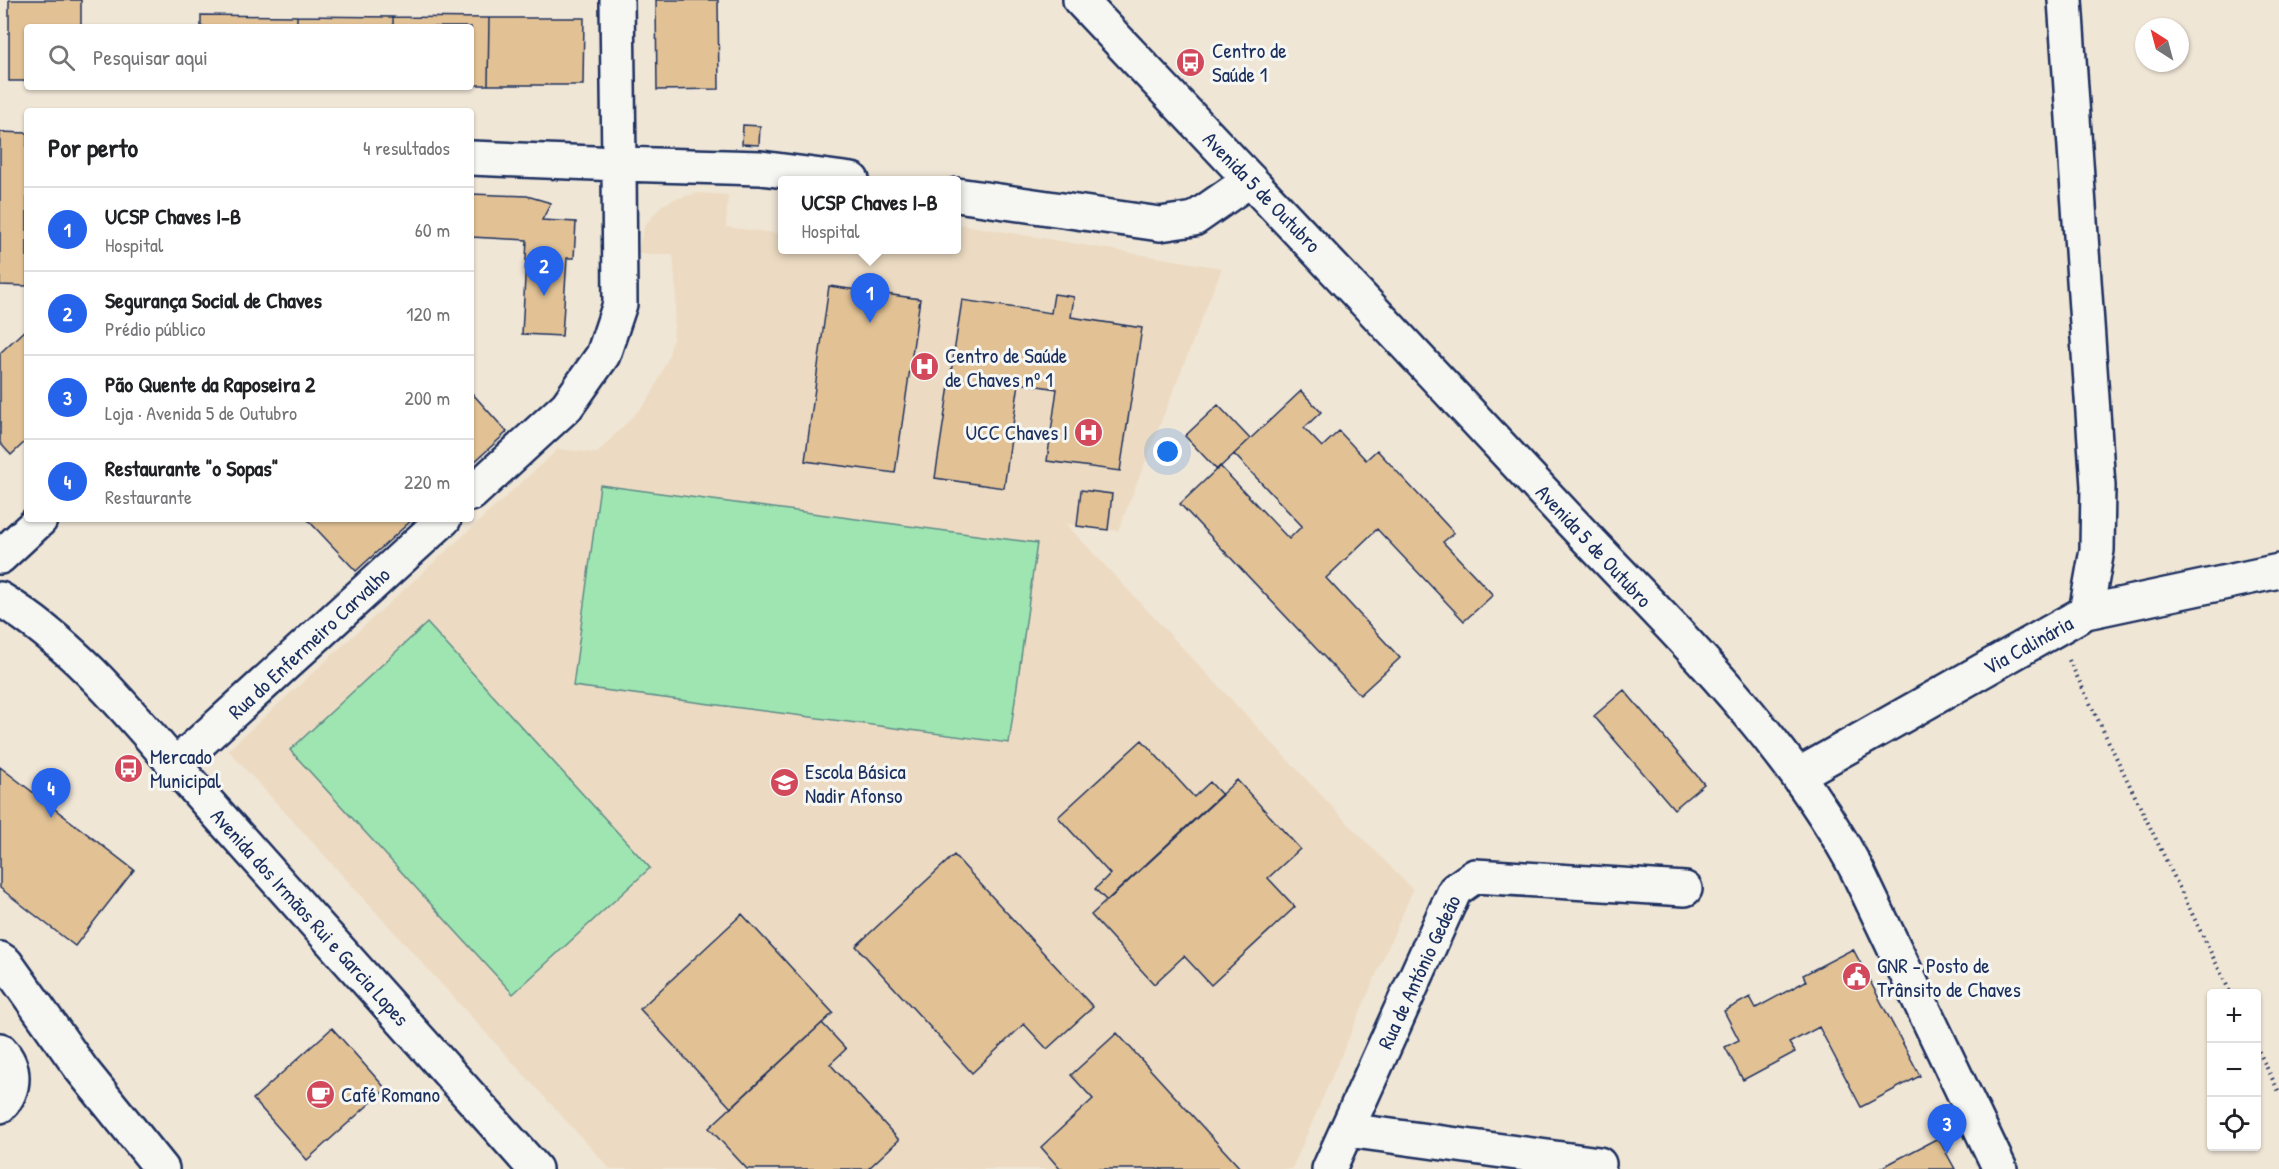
<!DOCTYPE html>
<html lang="pt">
<meta charset="utf-8">
<style>
body{margin:0;font-family:"Patrick Hand",sans-serif;background:#f2f2f2;color:#202124}
.controls{position:absolute;right:18px;bottom:18px;display:grid;overflow:hidden;border-radius:6px;box-shadow:0 2px 4px #0004}
.controls button{width:54px;height:54px;display:grid;place-items:center;padding:0;border:0;border-bottom:2px solid #e0e0e0;background:#fff;color:#202124;font:30px sans-serif}
.compass{position:absolute;left:2135px;top:18px;width:54px;height:54px;border-radius:50%;background:#fff;box-shadow:0 2px 4px #0004;rotate:324deg}
.you{position:absolute;left:1168px;top:452px;width:21px;height:21px;margin:-15px;border:4px solid #fff;border-radius:50%;background:#1a73e8;box-shadow:0 0 0 9px #1a73e833}
.badge{display:grid;place-items:center;width:39px;height:39px;border-radius:50%;background:#2563eb;color:#fff;font-size:20px;font-weight:700}
.pin{position:absolute;translate:-50% -50px;filter:drop-shadow(0 2px 3px #0008)}
.pin::after{content:'';position:absolute;top:32px;width:21px;height:18px;background:inherit;clip-path:polygon(0 0,100% 0,50% 100%)}
.popup{position:absolute;left:778px;top:176px;width:183px;height:78px;box-sizing:border-box;display:grid;place-content:center;border-radius:6px;background:#fff;filter:drop-shadow(0 2px 4px #0005);font-size:20px;white-space:nowrap;color:#757577}
.popup b{font-size:22px;color:#202124}
.popup::after{content:'';position:absolute;left:50%;top:100%;margin-left:-12px;border:12px solid transparent;border-top-color:#fff}
.list{margin:0;padding:0;list-style:none}
h2{display:flex;justify-content:space-between;align-items:center;height:78px;margin:0;padding:0 24px;font-size:26px}
h2 small{font-size:20px;font-weight:400;color:#757577}
.list li{display:grid;grid-template-columns:39px 1fr auto;gap:18px;align-items:center;box-sizing:border-box;height:84px;padding:0 24px;border-top:2px solid #e0e0e0}
.list b{display:block;font-size:22px;white-space:nowrap}
.list p{margin:0;font-size:20px;white-space:nowrap;color:#757577}
.list em{font-size:20px;font-style:normal;color:#757577}
.icon{flex:none;width:33px;height:33px;fill:none;stroke:currentColor;stroke-width:2;stroke-linecap:round;stroke-linejoin:round}
.map{position:relative;flex:none;width:2279px;height:1169px;overflow:hidden}
.search{position:absolute;background:#fff;box-shadow:0 2px 4px #0004;left:24px;top:24px;width:450px;height:66px;display:flex;align-items:center;gap:15px;box-sizing:border-box;padding:0 21px;border-radius:6px;color:#757577;font-size:22px}
.panel{position:absolute;background:#fff;box-shadow:0 2px 4px #0004;left:24px;top:108px;width:450px;height:414px;border-radius:6px}
.map>svg:first-child{display:block}
</style>
<div class="map">
<svg width="2279" height="1169" viewBox="0 0 2279 1169">
<rect width="100%" height="100%" fill="#f0e6d6"/>
<filter id="ink" filterUnits="userSpaceOnUse"><feTurbulence type="fractalNoise" baseFrequency=".0167" numOctaves="2"/><feDisplacementMap in="SourceGraphic" scale="12" xChannelSelector="R" yChannelSelector="G"/><feConvolveMatrix kernelMatrix="1 2 1 2 8 2 1 2 1" color-interpolation-filters="sRGB"/></filter>
<g filter="url(#ink)">
<path fill="#ecdbc2" d="M698,193L728,195L726,227L783,234V250H934L953,252L957,250L958,224L1222,268L1118,531L1066,524L1341,816L1413,890L1292,1169H610L228,750L558,449L597,453L641,408L652,394L668,358L673,338L676,292L673,255L638,254L641,238L645,225L662,205L675,199Z"/>
<path fill="#9fe5b1" stroke="#5d8a88" stroke-width="1.5" d="M600,485L1037,543L1009,743L573,686Z
M427,623L650,868L513,994L290,750Z"/>
<path fill="#e2c295" stroke="#1b2f5e" stroke-width="1.5" d="M9,0H81V27H27V81H9Z
M656,0H718L719,89L657,90Z
M201,15L297,16V27H201Z
M297,16L393,17V27H297Z
M393,17L489,18L488,85H471V27H393Z
M489,18H584L583,85H488Z
M743,125L760,126L759,145L742,144Z
M0,132L27,133V286L0,285Z
M471,194L527,196L551,203L542,220L576,222L574,258H567L562,336L522,334L527,240L471,237Z
M829,286L920,299L895,473L805,461Z
M1054,294L1074,297L1071,317L1142,328L1120,471L1047,461L1057,389L1019,383L1004,488L935,478L962,300L1051,313Z
M27,328V440L11,455L0,443V353Z
M1301,391L1321,412L1304,428L1322,447L1339,431L1366,460L1377,450L1454,533L1443,542L1493,595L1464,621L1377,529L1326,578L1400,658L1360,695L1180,504L1220,466L1289,539L1302,526L1234,454Z
M471,392L507,432L471,465Z
M1218,405L1250,439L1217,470L1185,436Z
M1081,490L1112,494L1108,530L1077,526Z
M307,519H413L356,571Z
M1624,690L1704,784L1674,809L1594,716Z
M1142,740L1194,797L1210,782L1222,795L1107,901L1095,889L1110,874L1058,817Z
M0,767L134,870L75,946L0,888Z
M1237,780L1300,849L1268,878L1295,907L1211,985L1184,956L1154,984L1091,915Z
M954,855L1093,1007L1047,1049L1024,1024L972,1073L856,946Z
M742,914L833,1013L731,1108L640,1009Z
M1853,949L1920,1076L1861,1107L1819,1027L1789,1043L1795,1052L1743,1080L1725,1047L1739,1040L1724,1011L1750,997L1756,1008L1806,981L1803,975Z
M822,1023L846,1049L830,1064L899,1140L868,1169H747L709,1128Z
M332,1028L386,1089L307,1160L253,1099Z
M1117,1033L1241,1169H1060L1041,1147L1093,1099L1071,1075Z
M1938,1138L1955,1169H1879Z"/>
<g fill="none" stroke-linecap="round" stroke-linejoin="round">
<defs>
<path id="minor" d="M2065,0L2098,486L2097,550L2086,612
M471,158L619,164L617,0
M957,195L1160,224L1194,219L1250,180
M471,494L567,406L603,355L620,304L619,164L761,168L852,180
M0,557L40,520
M0,599C87,652 147,736 215,811C321,931 428,1050 535,1169
M174,766L444,519
M1798,775L2086,612L2279,571
M0,959L6,963L82,1070L162,1169
M0,1050C16,1067 16,1089 0,1106
M1347,1130L1599,1164
M1329,1169L1455,890L1475,876L1685,889"/>
<path id="major" d="M1080,0C1242,171 1403,341 1563,513C1667,624 1785,734 1857,870L2000,1169"/>
</defs>
<use href="#minor" stroke="#1b2f5e" stroke-width="38"/>
<use href="#major" stroke="#1b2f5e" stroke-width="38"/>
<path stroke="#1b2f5e" stroke-width="4" stroke-dasharray="1.5 4.5" stroke-linecap="butt" d="M2069,660L2231,994
M2256,1046L2279,1092"/>
<use href="#minor" stroke="#f6f6f2" stroke-width="33"/>
<use href="#major" stroke="#f6f6f2" stroke-width="33"/>
</g>
</g>
<defs>
<symbol id="bus-disc" viewBox="-11 -11 22 22"><circle r="9.5" fill="#d1495b" stroke="#f6f6f2"/><path d="M-5-6H5V4H4V6H2V4H-2V6H-4V4H-5ZM-3.5-4V0h7V-4ZM-3.5 1.2v1.5H-2V1.2ZM2 1.2v1.5H3.5V1.2Z" fill="#fff"/></symbol>
<symbol id="hospital-disc" viewBox="-11 -11 22 22"><circle r="9.5" fill="#d1495b" stroke="#f6f6f2"/><path d="M-5-5h3v3.5h4V-5h3V5h-3V1.5h-4V5h-3Z" fill="#fff"/></symbol>
<symbol id="school-disc" viewBox="-11 -11 22 22"><circle r="9.5" fill="#d1495b" stroke="#f6f6f2"/><path d="M0-5L7-2L0 1L-7-2ZM-4 1L0 2.5L4 1V4Q0 6-4 4Z" fill="#fff"/></symbol>
<symbol id="civic-disc" viewBox="-11 -11 22 22"><circle r="9.5" fill="#d1495b" stroke="#f6f6f2"/><path d="M-.6-6.5H3V-4.5H.6V-3L4-1V1h2V6H-6V1h2V-1L-.6-3ZM-1.2 2.5V6h2.4V2.5Z" fill="#fff"/></symbol>
<symbol id="cafe-disc" viewBox="-11 -11 22 22"><circle r="9.5" fill="#d1495b" stroke="#f6f6f2"/><path d="M-5.5-4.5H6V0H3Q3 3.5 0 3.5H-2.5Q-5.5 3.5-5.5 0ZM3-3.2v2h1.7v-2ZM-6 4.5H4V6H-6Z" fill="#fff"/></symbol>
</defs>
<g fill-rule="evenodd">
<use href="#bus-disc" x="1174" y="46" width="33" height="33"/>
<use href="#hospital-disc" x="908" y="350" width="33" height="33"/>
<use href="#hospital-disc" x="1072" y="416" width="33" height="33"/>
<use href="#bus-disc" x="112" y="752" width="33" height="33"/>
<use href="#school-disc" x="768" y="766" width="33" height="33"/>
<use href="#civic-disc" x="1840" y="960" width="33" height="33"/>
<use href="#cafe-disc" x="304" y="1078" width="33" height="33"/>
</g>
<g text-anchor="middle" dominant-baseline="central" stroke-width="6" stroke-linejoin="round" paint-order="stroke">
<g font-size="21" fill="#1b2f5e" stroke="#f6f6f2" text-anchor="start">
<text x="1212" y="50">Centro de<tspan x="1212" dy="24">Saúde 1</tspan></text>
<text x="945" y="355">Centro de Saúde<tspan x="945" dy="24">de Chaves nº 1</tspan></text>
<text x="1068" y="432" text-anchor="end">UCC Chaves I</text>
<text x="150" y="756">Mercado<tspan x="150" dy="24">Municipal</tspan></text>
<text x="805" y="771">Escola Básica<tspan x="805" dy="24">Nadir Afonso</tspan></text>
<text x="1877" y="965">GNR - Posto de<tspan x="1877" dy="24">Trânsito de Chaves</tspan></text>
<text x="341" y="1094">Café Romano</text>
</g>
<g font-size="21" fill="#1b2f5e" stroke="#f6f6f2">
<text transform="translate(1262 192) rotate(46)">Avenida 5 de Outubro</text>
<text transform="translate(1594 546) rotate(47)">Avenida 5 de Outubro</text>
<text transform="translate(309 643) rotate(-43)">Rua do Enfermeiro Carvalho</text>
<text transform="translate(2028 645) rotate(-29)">Via Calinária</text>
<text transform="translate(310 917) rotate(48)">Avenida dos Irmãos Rui e Garcia Lopes</text>
<text transform="translate(1419 972) rotate(-65)">Rua de António Gedeão</text>
</g>
</g>
</svg>
<div class="controls">
<button>+</button>
<button>−</button>
<button><svg class="icon" aria-label="locate" viewBox="0 0 24 24"><circle cx="12" cy="12" r="6"/><path d="M12 2v4M12 18v4M2 12h4M18 12h4"/></svg></button>
</div>
<svg class="compass" viewBox="-18 -18 36 36"><path d="M0-13l5 13h-10z" fill="#e53935"/><path d="M0 13l5-13h-10z" fill="#757577"/></svg>
<div class="you"></div>
<div class="pin badge" style="left:870px;top:323px">1</div>
<div class="popup"><b>UCSP Chaves I-B</b>Hospital</div>
<div class="pin badge" style="left:544px;top:296px">2</div>
<div class="pin badge" style="left:1947px;top:1154px">3</div>
<div class="pin badge" style="left:51px;top:818px">4</div>
<div class="search"><svg class="icon" aria-label="search" viewBox="0 0 24 24"><circle cx="10" cy="10" r="6"/><path d="M15 15l6 6"/></svg>Pesquisar aqui</div>
<section class="panel">
<h2>Por perto<small>4 resultados</small></h2>
<ul class="list">
<li><span class="badge">1</span><div><b>UCSP Chaves I-B</b><p>Hospital</p></div><em>60 m</em></li>
<li><span class="badge">2</span><div><b>Segurança Social de Chaves</b><p>Prédio público</p></div><em>120 m</em></li>
<li><span class="badge">3</span><div><b>Pão Quente da Raposeira 2</b><p>Loja · Avenida 5 de Outubro</p></div><em>200 m</em></li>
<li><span class="badge">4</span><div><b>Restaurante &quot;o Sopas&quot;</b><p>Restaurante</p></div><em>220 m</em></li>
</ul>
</section>
</div>
